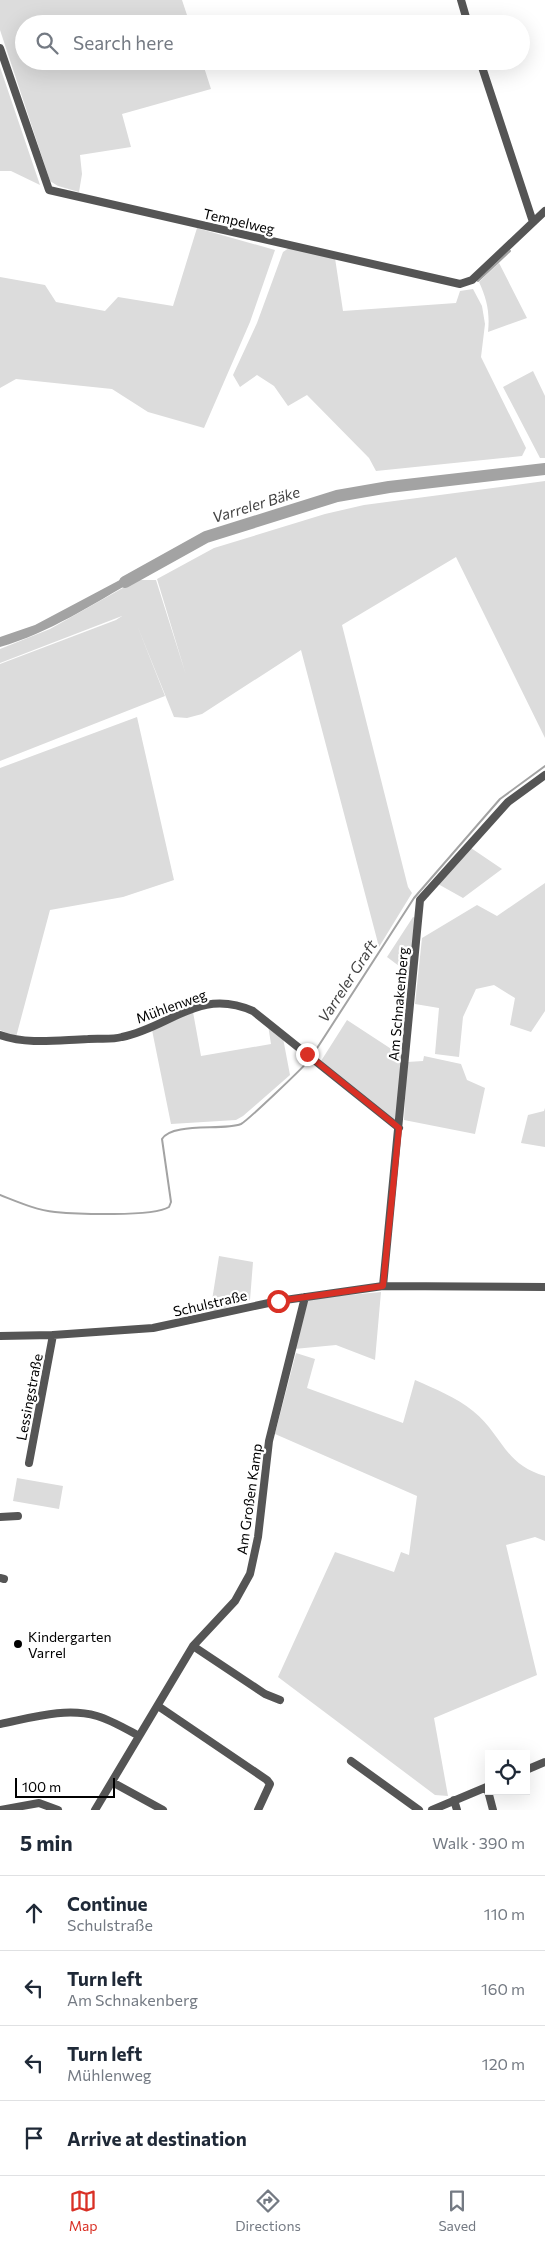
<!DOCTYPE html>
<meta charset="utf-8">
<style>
body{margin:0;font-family:Commissioner,sans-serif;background:#f6f6f7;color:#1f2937}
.controls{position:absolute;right:15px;bottom:15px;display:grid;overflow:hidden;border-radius:0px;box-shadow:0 5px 20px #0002}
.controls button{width:45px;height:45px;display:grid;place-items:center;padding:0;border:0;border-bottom:1px solid #e0e1e3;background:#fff;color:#1f2937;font:25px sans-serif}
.scale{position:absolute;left:15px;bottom:12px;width:100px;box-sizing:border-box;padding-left:5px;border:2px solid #000;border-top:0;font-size:14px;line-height:18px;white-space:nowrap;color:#000;-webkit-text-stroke:4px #fff;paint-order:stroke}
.stop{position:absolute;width:15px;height:15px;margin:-11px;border:4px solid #d93025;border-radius:50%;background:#fff}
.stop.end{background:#d93025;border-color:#fff;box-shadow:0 1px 5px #0008}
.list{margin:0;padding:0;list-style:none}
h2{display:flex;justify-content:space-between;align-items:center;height:65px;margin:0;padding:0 20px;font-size:21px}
h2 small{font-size:16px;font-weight:400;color:#747a83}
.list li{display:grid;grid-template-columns:32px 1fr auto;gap:15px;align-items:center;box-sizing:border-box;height:75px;padding:0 20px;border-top:1px solid #e0e1e3}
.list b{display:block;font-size:19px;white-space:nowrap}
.list p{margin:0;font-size:16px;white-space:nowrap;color:#747a83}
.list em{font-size:16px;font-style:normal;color:#747a83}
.icon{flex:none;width:28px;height:28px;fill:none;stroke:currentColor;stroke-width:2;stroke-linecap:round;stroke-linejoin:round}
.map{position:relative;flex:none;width:545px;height:1810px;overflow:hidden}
.search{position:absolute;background:#fff;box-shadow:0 5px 20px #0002;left:15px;right:15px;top:15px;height:55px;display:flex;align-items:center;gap:12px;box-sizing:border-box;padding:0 18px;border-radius:28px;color:#747a83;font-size:19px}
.sheet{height:365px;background:#fff}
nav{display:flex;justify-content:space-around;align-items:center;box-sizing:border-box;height:70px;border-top:1px solid #e0e1e3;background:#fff;font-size:14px;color:#747a83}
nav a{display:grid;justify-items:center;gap:2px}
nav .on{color:#d93025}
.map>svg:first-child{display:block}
</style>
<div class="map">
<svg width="545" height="1810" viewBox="0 0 545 1810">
<rect width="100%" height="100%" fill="#fff"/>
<path fill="#dcdcdc" d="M0,0H182L190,24H24V61H202L211,89L122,114L131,147L80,155L82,174L79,192L58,186L50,181L0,30Z
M0,67L40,185L11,171H0Z
M197,228L275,250L250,322L204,428L148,412L112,389L16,379L0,388V277L45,285L56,302L105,311L118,297L173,306Z
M289,248L335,258L343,311L456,303L460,291L473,289L482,306L485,324L481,357L526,448L522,456L376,471L369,458L307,395L288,406L274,386L257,375L240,387L233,375L257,323L283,252Z
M499,263L527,318L488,332C490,313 487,299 479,282Z
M533,371L545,396V458H540L503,387Z
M545,481V738L456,557L342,625L408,887L412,893L379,947L301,650L202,714L187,718L174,717L137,625L165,696L0,761V664L116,620L122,616L0,663V649L50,629L137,580H156L186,675L157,579L214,548L325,514L364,505Z
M137,717L174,880L123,897L50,910L16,1037L0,1030V768Z
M471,848L502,869L463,898L438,884Z
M545,883V1011L531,1032L510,1025L515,998L494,985L476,989L463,1017L459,1057L435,1054L439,1008L415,1004L422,938L477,905L497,916Z
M413,917L416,918L411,975L387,957Z
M193,1012L201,1056L271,1044L268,1025L283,1038L290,1075L243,1116L236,1120L171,1124L152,1030Z
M347,1020L402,1056L396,1124L321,1061Z
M424,1056L461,1064L467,1080L485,1088L475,1134L404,1120L407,1062L423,1061Z
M545,1108V1147L521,1143L528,1115L544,1111Z
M219,1256L253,1262L250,1300L210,1313Z
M381,1292L375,1360L336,1345L294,1349L307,1299Z
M296,1353L315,1359L307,1388L403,1423L415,1380C435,1389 456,1397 473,1411C502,1434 504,1465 545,1476V1541L535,1537L506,1545L537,1675L434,1718L448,1796L435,1795L278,1677L335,1552L394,1572L401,1552L409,1555L417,1496L275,1434Z
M17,1478L63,1486L59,1509L13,1501Z"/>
<path fill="#a3a3a3" d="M133,573H140L137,579C93,604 49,633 0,647V637L35,625Z"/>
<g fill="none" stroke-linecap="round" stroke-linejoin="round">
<path stroke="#a3a3a3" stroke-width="2" d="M478,281L510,251
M312,1056L414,898L500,799L545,766
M0,1195C18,1202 36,1210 55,1212C76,1214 153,1217 169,1207L171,1202L162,1139C172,1122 223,1131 241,1124C247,1121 304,1067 309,1060"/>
<path stroke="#a3a3a3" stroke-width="12" d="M125,582L206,537L337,496L389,487L545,469"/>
<path stroke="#555" stroke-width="8" d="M461,0L468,24
M0,48L49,190L460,284L472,280L545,211
M480,61L533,222
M0,1035C28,1045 58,1040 88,1039C99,1038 111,1040 122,1037C171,1027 199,987 253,1011L399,1128
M383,1286L420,900L508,802L545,775
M0,1336L53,1335L153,1328L278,1301L383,1286L545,1287
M29,1463L53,1335
M0,1517L18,1516
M0,1578L4,1579
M193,1646L265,1694L280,1700
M158,1706L267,1780L270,1784L258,1810
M0,1724C31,1718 65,1707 97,1716C111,1720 126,1729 139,1736
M351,1761L419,1810
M526,1770L545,1762
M112,1782L163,1810
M487,1787L493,1810
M454,1800L457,1810
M0,1810L39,1803L58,1810
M95,1810L193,1646L235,1601L250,1574L258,1537L269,1441L305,1297
M432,1810L489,1786"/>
</g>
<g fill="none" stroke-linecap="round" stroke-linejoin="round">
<path stroke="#d93025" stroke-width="6" d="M278,1301L383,1286L399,1128L307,1054"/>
</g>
<circle fill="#000" stroke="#fff" stroke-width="2" cx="18" cy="1644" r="5"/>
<g text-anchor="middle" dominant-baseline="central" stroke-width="4.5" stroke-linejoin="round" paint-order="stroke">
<g font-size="14" fill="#000" stroke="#fff">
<text transform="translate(239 221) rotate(13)">Tempelweg</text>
<text transform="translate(398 1004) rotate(-85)">Am Schnakenberg</text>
<text transform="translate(171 1006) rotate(-20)">Mühlenweg</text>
<text transform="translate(210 1303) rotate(-13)">Schulstraße</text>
<text transform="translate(29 1397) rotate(-79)">Lessingstraße</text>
<text transform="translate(249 1499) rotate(-82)">Am Großen Kamp</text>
</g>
<g font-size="14" fill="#000" stroke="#fff" text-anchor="start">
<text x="28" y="1636">Kindergarten<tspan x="28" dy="16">Varrel</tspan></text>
</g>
<g font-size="15" font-style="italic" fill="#444" stroke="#fff">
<text transform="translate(256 504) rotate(-17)">Varreler Bäke</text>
<text transform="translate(347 981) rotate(-57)">Varreler Graft</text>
</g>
</g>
</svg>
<div class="controls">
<button><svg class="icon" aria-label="locate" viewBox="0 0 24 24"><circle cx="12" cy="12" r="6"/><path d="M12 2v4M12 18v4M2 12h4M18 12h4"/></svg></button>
</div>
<div class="scale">100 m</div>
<div class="stop" style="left:278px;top:1301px"></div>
<div class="stop end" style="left:307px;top:1054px"></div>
<div class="search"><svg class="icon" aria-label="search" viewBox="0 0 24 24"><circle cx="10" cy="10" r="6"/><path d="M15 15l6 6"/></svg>Search here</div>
</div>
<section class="sheet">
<h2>5 min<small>Walk · 390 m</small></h2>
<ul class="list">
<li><svg class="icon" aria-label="ahead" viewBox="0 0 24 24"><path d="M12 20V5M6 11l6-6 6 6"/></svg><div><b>Continue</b><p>Schulstraße</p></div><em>110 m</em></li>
<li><svg class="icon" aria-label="left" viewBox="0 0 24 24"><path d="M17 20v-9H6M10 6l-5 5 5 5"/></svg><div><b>Turn left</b><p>Am Schnakenberg</p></div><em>160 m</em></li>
<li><svg class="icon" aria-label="left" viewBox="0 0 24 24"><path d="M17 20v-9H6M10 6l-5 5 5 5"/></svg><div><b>Turn left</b><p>Mühlenweg</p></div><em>120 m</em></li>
<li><svg class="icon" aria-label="arrive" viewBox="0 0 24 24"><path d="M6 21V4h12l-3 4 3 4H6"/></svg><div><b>Arrive at destination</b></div></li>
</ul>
</section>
<nav>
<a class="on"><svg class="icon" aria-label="map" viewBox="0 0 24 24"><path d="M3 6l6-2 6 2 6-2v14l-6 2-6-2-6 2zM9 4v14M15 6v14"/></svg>Map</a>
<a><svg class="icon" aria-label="directions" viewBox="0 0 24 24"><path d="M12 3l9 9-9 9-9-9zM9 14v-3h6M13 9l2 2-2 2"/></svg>Directions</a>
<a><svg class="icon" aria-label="saved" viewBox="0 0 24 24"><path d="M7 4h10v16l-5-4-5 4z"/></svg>Saved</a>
</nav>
